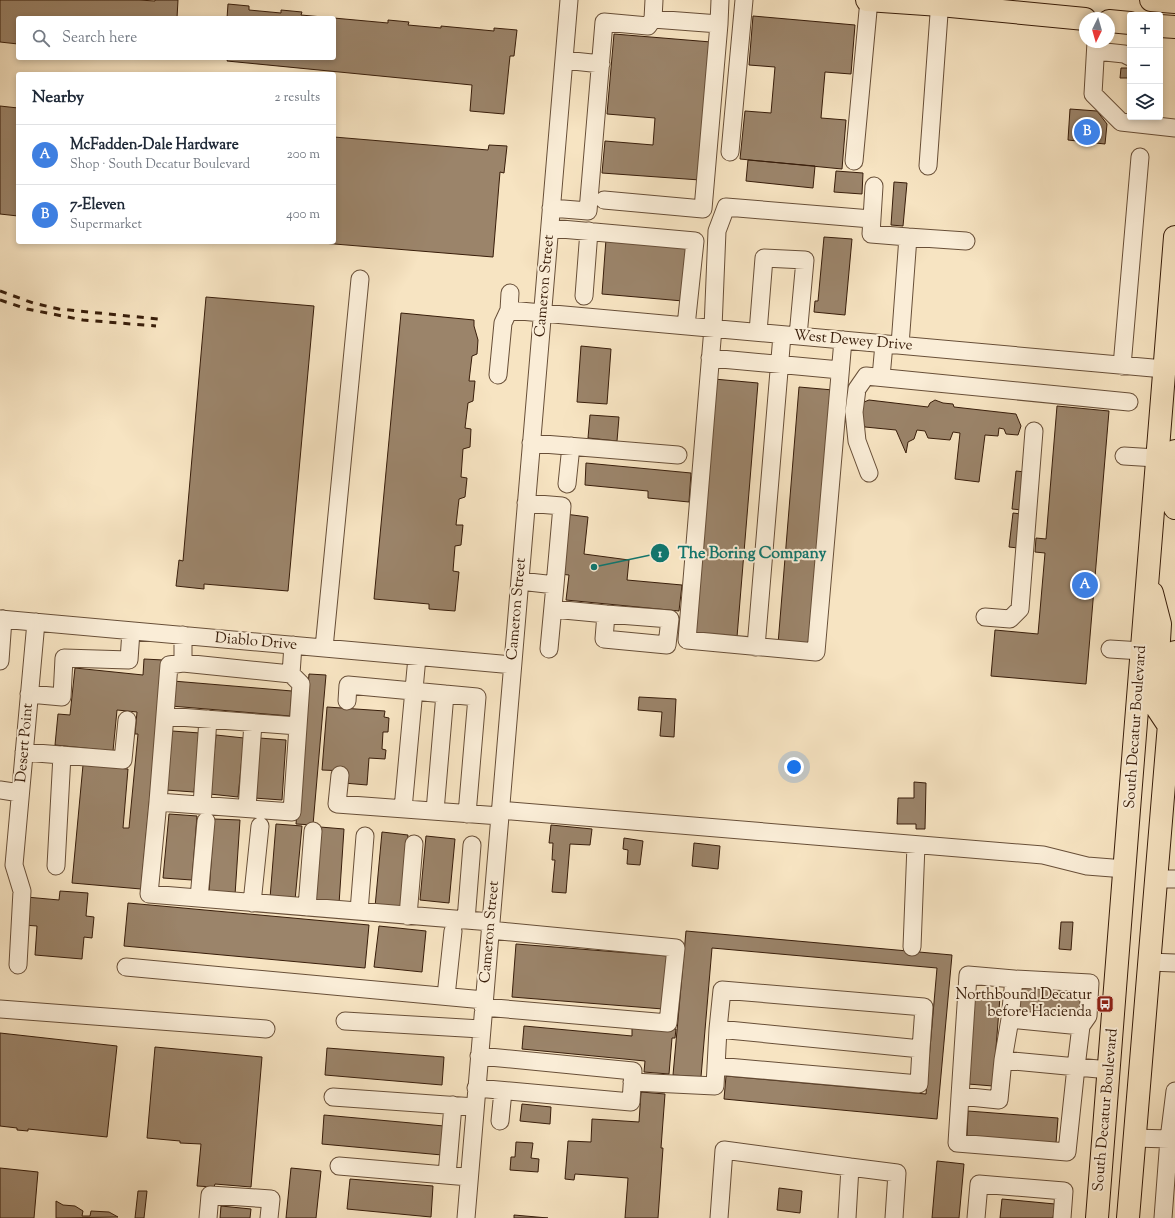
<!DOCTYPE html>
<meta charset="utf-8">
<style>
body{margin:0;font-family:"Sorts Mill Goudy",serif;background:#f6f6f7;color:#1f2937}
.controls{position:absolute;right:12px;top:12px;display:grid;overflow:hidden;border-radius:4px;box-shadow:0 2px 6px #0003}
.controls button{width:36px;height:36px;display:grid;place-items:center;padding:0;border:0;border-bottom:1px solid #e0e1e3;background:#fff;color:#1f2937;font:20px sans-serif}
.compass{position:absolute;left:1079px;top:12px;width:36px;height:36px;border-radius:50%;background:#fff;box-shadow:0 2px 6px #0003;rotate:185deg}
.you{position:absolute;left:794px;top:767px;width:14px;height:14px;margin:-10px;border:3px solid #fff;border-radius:50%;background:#1a73e8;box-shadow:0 0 0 6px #1a73e833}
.badge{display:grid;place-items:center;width:26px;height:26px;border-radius:50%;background:#8f2418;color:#fff;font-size:13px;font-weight:700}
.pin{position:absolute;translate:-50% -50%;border:2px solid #fff;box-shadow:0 1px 4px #0006}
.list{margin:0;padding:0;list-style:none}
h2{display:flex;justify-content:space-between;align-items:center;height:52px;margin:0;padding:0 16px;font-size:17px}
h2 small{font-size:13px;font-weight:400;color:#747a83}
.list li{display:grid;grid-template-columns:26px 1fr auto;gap:12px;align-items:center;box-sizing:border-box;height:60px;padding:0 16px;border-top:1px solid #e0e1e3}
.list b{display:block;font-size:15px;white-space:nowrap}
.list p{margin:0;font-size:13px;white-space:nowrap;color:#747a83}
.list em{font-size:13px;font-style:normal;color:#747a83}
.icon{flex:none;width:22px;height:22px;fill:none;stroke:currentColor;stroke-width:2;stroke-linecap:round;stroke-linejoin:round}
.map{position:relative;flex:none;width:1175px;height:1218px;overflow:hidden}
.search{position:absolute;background:#fff;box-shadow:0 2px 6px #0003;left:16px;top:16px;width:320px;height:44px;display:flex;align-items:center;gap:10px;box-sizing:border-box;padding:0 14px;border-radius:4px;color:#747a83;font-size:15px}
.panel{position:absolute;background:#fff;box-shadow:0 2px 6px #0003;left:16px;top:72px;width:320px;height:172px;border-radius:4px}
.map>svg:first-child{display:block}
</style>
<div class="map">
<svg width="1175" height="1218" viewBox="0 0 1175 1218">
<rect width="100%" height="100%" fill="#f7e4c2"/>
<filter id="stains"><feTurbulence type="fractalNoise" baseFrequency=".005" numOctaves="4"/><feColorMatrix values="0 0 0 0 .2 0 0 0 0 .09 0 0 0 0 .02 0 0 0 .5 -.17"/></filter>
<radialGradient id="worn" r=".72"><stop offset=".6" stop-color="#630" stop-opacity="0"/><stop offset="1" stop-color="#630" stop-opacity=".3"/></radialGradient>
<path fill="#9b846a" stroke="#381d0a" d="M0,0H139L155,1V0H178L177,18H18V44L0,42Z
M228,4L249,6V10L281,13V10L302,12L301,15L388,23V20L409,22L408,25L441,28V26L494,31V28L517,30L514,56H510L504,114L470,111L472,85L227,61L228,58H334V18H227Z
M753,16L855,25L851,74L825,72L821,118L846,120L842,169L740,159L745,111L771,113L775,67L749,65Z
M614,34L711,42L700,180L602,173L605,141L653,145L655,118L607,114Z
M1121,68H1130V78H1120Z
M0,106L18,108V216L0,214Z
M1070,109L1097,111L1107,124L1105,144L1068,140Z
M334,137L488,150L489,145L507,146L504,173L500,172L493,257L310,242H334Z
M748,160L815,166L813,188L746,181Z
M836,171L863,173L862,194L834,192Z
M894,182L907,183L903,226L891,225Z
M824,237L852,239L845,315L814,312L815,301H818Z
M606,239L687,245L683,301L602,294Z
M206,297L314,306L288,591L204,584V589L176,586L179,560L183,561Z
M401,313L474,320V326L478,340L477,354L472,356L469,381H475L473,401L468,403L465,428L471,429L470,447L463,449L461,477L467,478L465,497L459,499L456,525H463L461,545L455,546L453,571L459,572L455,611L429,609V604L374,599Z
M581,346L611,349L607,404L577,402Z
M714,379L758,383L737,637L693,634Z
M799,387L833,390L811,646L778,644Z
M869,400L928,407L930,403L935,400L943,403L953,404L954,407L1016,414L1021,426L1018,435L1006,434L1004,429L999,428L998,436L985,435L979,482L955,479L960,433L953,432L950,440L928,438L925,431L917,430L914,439L908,442L906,453L896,430L865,427L859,415L864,402Z
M1057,406L1109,411L1086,684L991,676L995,630L1038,634L1045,553L1035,552L1036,538L1046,539Z
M590,415L619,417L617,441L588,438Z
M586,463L691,473L689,502L648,498V491L585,485Z
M1016,471L1025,472L1022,510L1012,509Z
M1013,513L1021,514L1018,548L1009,547Z
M565,514L588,517L584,554L629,560L627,580L682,585L679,611L566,600L569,575L559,574Z
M144,659L163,660L141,889L72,883L83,765L128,769L123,828H129L138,734H135L137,712L117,710L113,751L55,745L58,714L70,715L75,668L143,675Z
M309,674L326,675L313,825L296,824Z
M173,681L292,691L290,716L171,706Z
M639,697L676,699L674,737L660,736L662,712L638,710Z
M327,707L385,711L384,717L389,718L388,732H383L382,749L386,750L385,759L369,758L367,785L344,783L346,771L322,770Z
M172,731L200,733L194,792L166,790Z
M216,735L244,738L238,797L210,794Z
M259,738L286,740L282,800L254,798Z
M914,782L926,783L925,829H916V824H897L898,798H914Z
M169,814L197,816L192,880L163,878Z
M214,819L240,820L235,895L209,893Z
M276,824L302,826L295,900L270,898Z
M551,825L592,829L590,845L570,844L566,893L552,892L555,860H552L553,843H549Z
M320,827L344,829L339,904L314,902Z
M382,832L408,835L401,909L375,907Z
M426,836L455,839L449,903L420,900Z
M624,838L643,841L640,865L627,864L628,850L623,849Z
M694,843L720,846L718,869L692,866Z
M60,891L88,893L86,916L94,917L92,938L84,937L82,959L35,955L37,926L23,925L26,897L59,900Z
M128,903L369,925L365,968L124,946Z
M1061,922H1073L1071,950L1059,949Z
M379,926L426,931L422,972L374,967Z
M686,931L952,955L937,1119L724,1099L726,1076L926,1094L937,968L712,948L701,1077L673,1075Z
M516,944L668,956L663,1009L512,997Z
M1018,984L1082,989L1080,1017L1016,1012Z
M975,995L1000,997L993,1086L968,1084Z
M632,1025L676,1029L675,1038H672L669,1074L644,1072L645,1061L522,1049L524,1026L632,1036Z
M0,1033L117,1046L107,1137L28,1129V1131L17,1130V1128L0,1126Z
M155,1047L262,1057L251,1187L215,1184L214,1187L197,1186L201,1144L180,1143V1141L147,1138Z
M327,1048L444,1057L442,1085L325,1075Z
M641,1092L665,1094L661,1148H663L658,1218H625L628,1178L575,1174L574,1180L565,1179L568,1141L591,1142L592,1119L639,1122Z
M522,1104L551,1107L550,1124L520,1121Z
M968,1111L1058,1118L1056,1143L967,1136Z
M324,1115L444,1126L442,1155L322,1144Z
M516,1142L533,1143L531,1158L539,1159L538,1172L510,1170L511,1157H515Z
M937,1161L964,1164L959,1218H932Z
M0,1168L38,1172L34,1218H0Z
M291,1168L321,1171L316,1218H286Z
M350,1179L433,1186L431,1217L347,1209Z
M779,1188L802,1191L800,1213L777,1210Z
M138,1191H147L144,1218H135Z
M1002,1199L1055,1204L1053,1218H1000Z
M56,1201L63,1205L75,1206L83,1211L82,1216H90L91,1211L109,1212L118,1217L56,1218Z
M221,1206L251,1209L250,1218H220Z
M514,1215L548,1218H514Z"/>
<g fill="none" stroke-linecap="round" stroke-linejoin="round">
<defs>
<path id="minor" d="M653,19L719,24
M1096,42L1093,94L1121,122L1175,128
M1096,51L1124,54L1130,57
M564,60L601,64
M730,152L744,0
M854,161L869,0
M928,166L940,0
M874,186L871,234L908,237L900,345
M604,200L703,209L719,24L720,0
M551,208L588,211L604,22L648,26L653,19L654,0
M550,228L695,241L686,326
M908,237L966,241
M584,296L589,231
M509,310L510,293
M758,332L764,258L805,260L798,336
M843,340L816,652L687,640L713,328L717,231L726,207L871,219
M710,358L840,370
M1122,366L1140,157
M498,375L503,323L509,310L1164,369
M881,377L884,344
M531,443L678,455
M1124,456L1156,458
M869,473L857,441L854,412L857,389L866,376L1129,402
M567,484L571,446
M526,503L562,506L555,585
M520,581L555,585L549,649
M553,609L606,614L604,639L667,645L670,619L606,614
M985,617L1010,619L1020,609L1034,431
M0,619L512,665
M183,635V663L169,665L158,802L149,894L491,922
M756,647L782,335
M324,648L360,279
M1110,649L1142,651
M0,661L3,619
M183,663L291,674L293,645
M29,694L62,697L64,658L129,660L131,631
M347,701L348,685L477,697L467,814
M165,716L298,726
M24,752L123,760L127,720
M340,775L337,804L500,816
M0,790L20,793
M158,802L292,812L301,684L291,674
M202,805L208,719
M247,808L253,723
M403,809L417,657
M500,810L1043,855L1087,866L1125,869
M435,811L445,694
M56,866L62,755
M1156,879H1175
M199,898L206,821
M252,903L260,826
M307,907L313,831
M359,911L365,836
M408,916L414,844
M466,920L472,845
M912,947L916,845
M1149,962L1175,963
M18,965L22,891L14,865L36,622
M126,967L484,1000
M446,996L453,931
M483,1007L668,1023L676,948L490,930
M0,1009L266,1029
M1010,1019L1014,979L1090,983L1088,1016L1081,1026
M345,1021L481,1029
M718,1029L722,990L924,1007L921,1049
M1003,1060L1010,1019L1081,1026L1076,1067L1067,1152L957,1143L960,1096L999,1100L1003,1060L1109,1070
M632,1082L715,1086L718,1029L921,1049L919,1084L716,1066
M476,1088L631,1102L633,1071L479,1056
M960,1096L968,975L1014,979
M333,1097L475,1107
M500,1121L503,1091
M1134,1138L1169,1139
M339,1166L469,1177
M447,1175L453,1105
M208,1218L210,1195L271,1199L269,1218
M466,1218L569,0
M719,1218L724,1150L850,1167
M847,1218L850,1167L897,1173L894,1218
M976,1218L979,1184L1064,1191L1062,1218
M1163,1218L1169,1139L1175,1091"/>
<path id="major" d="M867,0L940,5L1085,19
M1151,0L1175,2
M1109,21L1130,23
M1160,26L1175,27
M1175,451L1172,502L1175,508
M1152,593L1160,624L1155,705L1169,726
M1097,1218C1124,891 1146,564 1175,237
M1128,1218L1175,652"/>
</defs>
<use href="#minor" stroke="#684f38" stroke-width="19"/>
<use href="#major" stroke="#381d0a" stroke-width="24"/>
<use href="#minor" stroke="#faedd7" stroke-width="17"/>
<use href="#major" stroke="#f7e4c2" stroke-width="22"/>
<path stroke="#381d0a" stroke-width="3" stroke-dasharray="7 7" stroke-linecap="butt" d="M0,291L33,303L59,309L158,319
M0,300L27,309L83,320L156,326"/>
</g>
<defs>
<symbol id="bus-square" viewBox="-11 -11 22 22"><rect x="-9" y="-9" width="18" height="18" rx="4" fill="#8f2418" stroke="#faedd7"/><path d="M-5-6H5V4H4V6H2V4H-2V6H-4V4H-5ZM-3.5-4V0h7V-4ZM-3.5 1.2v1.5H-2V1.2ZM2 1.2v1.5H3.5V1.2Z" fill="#fff"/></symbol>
</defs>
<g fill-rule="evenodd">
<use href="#bus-square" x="1095" y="994" width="20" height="20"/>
</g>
<g text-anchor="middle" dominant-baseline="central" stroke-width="4" stroke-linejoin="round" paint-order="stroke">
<g font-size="15" fill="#381d0a" stroke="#faedd7">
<text transform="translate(545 286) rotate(-85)">Cameron Street</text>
<text transform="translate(853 341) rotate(5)">West Dewey Drive</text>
<text transform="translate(517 609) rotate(-85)">Cameron Street</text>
<text transform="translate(256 642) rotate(5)">Diablo Drive</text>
<text transform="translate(1136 727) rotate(-86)">South Decatur Boulevard</text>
<text transform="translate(25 743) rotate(-85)">Desert Point</text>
<text transform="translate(490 932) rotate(-85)">Cameron Street</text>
<text transform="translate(1106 1110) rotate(-85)">South Decatur Boulevard</text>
</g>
<g font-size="15" fill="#381d0a" stroke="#faedd7" text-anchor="end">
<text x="1092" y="995">Northbound Decatur<tspan x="1092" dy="17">before Hacienda</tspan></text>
</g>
</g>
<path fill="none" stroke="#0f766e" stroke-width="1.5" d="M594 567L660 553"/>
<g fill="#0f766e" stroke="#faedd7" stroke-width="1.5">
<circle cx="594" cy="567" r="4"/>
<circle cx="660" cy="553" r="10"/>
</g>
<g font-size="12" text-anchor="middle" font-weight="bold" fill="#fff">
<text x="660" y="557">1</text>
</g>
<g font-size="16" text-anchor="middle" font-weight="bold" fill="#0f766e" stroke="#faedd7" stroke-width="4" stroke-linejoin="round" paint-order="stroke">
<text x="752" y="558">The Boring Company</text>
</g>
<rect width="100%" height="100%" filter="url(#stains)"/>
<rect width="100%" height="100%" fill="url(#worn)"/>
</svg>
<div class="controls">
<button>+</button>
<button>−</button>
<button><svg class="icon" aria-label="layers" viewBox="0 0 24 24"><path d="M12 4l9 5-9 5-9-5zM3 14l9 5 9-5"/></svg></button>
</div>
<svg class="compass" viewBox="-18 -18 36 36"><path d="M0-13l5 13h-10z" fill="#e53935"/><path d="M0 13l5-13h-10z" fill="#747a83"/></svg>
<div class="you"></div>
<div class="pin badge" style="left:1085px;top:585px;background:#3f7fe0">A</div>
<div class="pin badge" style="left:1087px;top:132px;background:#3f7fe0">B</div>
<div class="search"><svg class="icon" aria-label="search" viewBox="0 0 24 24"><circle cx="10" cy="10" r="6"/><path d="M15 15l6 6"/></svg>Search here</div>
<section class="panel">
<h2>Nearby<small>2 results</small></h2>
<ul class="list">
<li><span class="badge" style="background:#3f7fe0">A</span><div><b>McFadden-Dale Hardware</b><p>Shop · South Decatur Boulevard</p></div><em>200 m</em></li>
<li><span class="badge" style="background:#3f7fe0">B</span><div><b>7-Eleven</b><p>Supermarket</p></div><em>400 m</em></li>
</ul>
</section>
</div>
